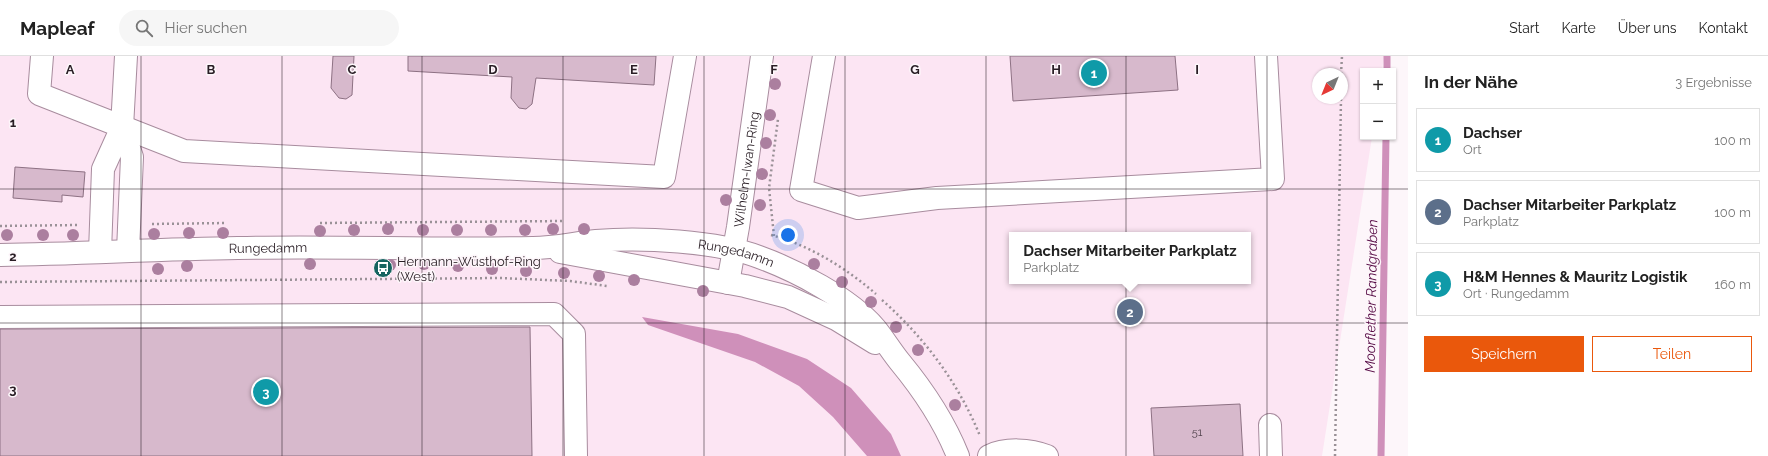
<!DOCTYPE html>
<html lang="de">
<meta charset="utf-8">
<style>
body{margin:0;font-family:Raleway,sans-serif;background:#f6f6f6;color:#222}
.controls{position:absolute;right:12px;top:12px;display:grid;overflow:hidden;border-radius:0px;box-shadow:0 1px 3px #0004}
.controls button{width:36px;height:36px;display:grid;place-items:center;padding:0;border:0;border-bottom:1px solid #e0e0e0;background:#fff;color:#222;font:20px sans-serif}
.compass{position:absolute;left:1312px;top:12px;width:36px;height:36px;border-radius:50%;background:#fff;box-shadow:0 1px 3px #0004;rotate:223deg}
.you{position:absolute;left:788px;top:179px;width:14px;height:14px;margin:-10px;border:3px solid #fff;border-radius:50%;background:#1a73e8;box-shadow:0 0 0 6px #1a73e833}
.badge{display:grid;place-items:center;width:26px;height:26px;border-radius:50%;background:#ea580c;color:#fff;font-size:13px;font-weight:700}
.pin{position:absolute;translate:-50% -50%;border:2px solid #fff;box-shadow:0 1px 4px #0006}
.popup{position:absolute;left:1009px;top:176px;width:242px;height:52px;box-sizing:border-box;display:grid;place-content:center;border-radius:0px;background:#fff;filter:drop-shadow(0 1px 3px #0005);font-size:13px;white-space:nowrap;color:#767676}
.popup b{font-size:15px;color:#222}
.popup::after{content:'';position:absolute;left:50%;top:100%;margin-left:-8px;border:8px solid transparent;border-top-color:#fff}
.list{margin:0;padding:0;list-style:none}
h2{display:flex;justify-content:space-between;align-items:center;height:52px;margin:0;padding:0 16px;font-size:17px}
h2 small{font-size:13px;font-weight:400;color:#767676}
.list li{display:grid;grid-template-columns:26px 1fr auto;gap:12px;align-items:center;box-sizing:border-box;height:64px;margin:0 8px 8px;padding:0 8px;border:1px solid #e0e0e0;border-radius:0px}
.list b{display:block;font-size:15px;white-space:nowrap}
.list p{margin:0;font-size:13px;white-space:nowrap;color:#767676}
.list em{font-size:13px;font-style:normal;color:#767676}
.actions{display:flex;gap:8px;padding:12px 16px}
.actions a{flex:1;padding:9px 0;border:1px solid #ea580c;border-radius:0px;text-align:center;font-size:14px;color:#ea580c}
.actions .main{background:#ea580c;color:#fff}
.icon{flex:none;width:22px;height:22px;fill:none;stroke:currentColor;stroke-width:2;stroke-linecap:round;stroke-linejoin:round}
.map{position:relative;flex:none;width:1408px;height:400px;overflow:hidden}
header{display:flex;align-items:center;gap:24px;box-sizing:border-box;height:56px;padding:0 20px;background:#fff;border-bottom:1px solid #e0e0e0}
header strong{font-size:19px}
nav{display:flex;gap:22px;margin-inline-start:auto;font-size:14px}
.search{width:280px;height:36px;background:#f6f6f6;display:flex;align-items:center;gap:10px;box-sizing:border-box;padding:0 14px;border-radius:22px;color:#767676;font-size:15px}
main{display:flex}
aside{flex:1;background:#fff}
.map>svg:first-child{display:block}
</style>
<header>
<strong>Mapleaf</strong>
<div class="search"><svg class="icon" aria-label="search" viewBox="0 0 24 24"><circle cx="10" cy="10" r="6"/><path d="M15 15l6 6"/></svg>Hier suchen</div>
<nav><a>Start</a><a>Karte</a><a>Über uns</a><a>Kontakt</a></nav>
</header>
<main>
<div class="map">
<svg width="1408" height="400" viewBox="0 0 1408 400">
<rect width="100%" height="100%" fill="#fdf6fa"/>
<path fill="#fce5f3" fill-rule="evenodd" d="M0,0H1384L1382,15H1363V81H1372L1322,400H0ZM1318,18H1342V42H1318ZM1012,179H1248V225H1012Z"/>
<path fill="#cf90ba" d="M642,261L738,278L807,303L851,332L891,378L901,400H867L833,361L799,330L755,306L648,269Z"/>
<g fill="none" stroke-linecap="round" stroke-linejoin="round">
<path stroke="#cf90ba" stroke-width="7" d="M1387,15V0
M1381,400L1386,81"/>
</g>
<path fill="#d7b9cc" stroke="#8d7183" d="M333,0H354L352,39L346,43L339,42L331,32Z
M408,0H656L654,29L536,22L532,48L526,53L519,52L511,42L512,21L408,15Z
M1010,0H1175L1178,34L1013,45Z
M15,111L85,116L83,141L62,139V146L13,142Z
M530,271L532,400H0V273Z
M1240,348L1243,400H1154L1151,352Z"/>
<g fill="none" stroke-linecap="round" stroke-linejoin="round">
<defs>
<g id="minor">
<path d="M42,0L39,38L184,95L664,121L685,0"/>
<path d="M824,0L801,134L858,152L937,142L1273,123L1266,0"/>
<path d="M122,71L132,101L128,195"/>
<path d="M100,196L103,113L122,71L126,0"/>
<path d="M560,196L745,230L788,241L836,263L875,287"/>
<path id="s1" d="M0,199C79,198 158,193 238,192C336,190 435,194 533,192C554,192 575,187 596,185C641,181 717,185 759,201C795,214 849,242 875,272C884,283 891,295 900,306C924,335 944,365 958,400"/>
<path id="s2" d="M728,227L738,171L762,0"/>
<path d="M0,261L554,258L574,278L576,400"/>
<path d="M1270,369L1271,400"/>
<path d="M989,400C1005,392 1030,393 1047,400"/>
</g>
</defs>
<use href="#minor" stroke="#a88c9e" stroke-width="24"/>
<path stroke="#9a9197" stroke-width="2.5" stroke-dasharray="2 3" stroke-linecap="butt" d="M1341,18L1342,0
M320,167L563,165
M152,168L227,167
M0,170L79,169
M771,179C809,189 846,212 876,238
M774,180L769,132L778,63
M0,226L500,222L570,225L607,230
M882,244C925,282 959,328 980,380
M1335,400L1341,42"/>
<use href="#minor" stroke="#fff" stroke-width="22"/>
</g>
<g fill="#ab7f9f">
<circle cx="775" cy="28" r="6"/>
<circle cx="770" cy="59" r="6"/>
<circle cx="766" cy="87" r="6"/>
<circle cx="762" cy="118" r="6"/>
<circle cx="726" cy="144" r="6"/>
<circle cx="760" cy="149" r="6"/>
<circle cx="388" cy="173" r="6"/>
<circle cx="553" cy="173" r="6"/>
<circle cx="584" cy="173" r="6"/>
<circle cx="354" cy="174" r="6"/>
<circle cx="423" cy="174" r="6"/>
<circle cx="457" cy="174" r="6"/>
<circle cx="491" cy="174" r="6"/>
<circle cx="525" cy="174" r="6"/>
<circle cx="320" cy="175" r="6"/>
<circle cx="189" cy="177" r="6"/>
<circle cx="223" cy="177" r="6"/>
<circle cx="154" cy="178" r="6"/>
<circle cx="7" cy="179" r="6"/>
<circle cx="43" cy="179" r="6"/>
<circle cx="73" cy="179" r="6"/>
<circle cx="310" cy="208" r="6"/>
<circle cx="424" cy="208" r="6"/>
<circle cx="814" cy="208" r="6"/>
<circle cx="390" cy="209" r="6"/>
<circle cx="187" cy="210" r="6"/>
<circle cx="458" cy="210" r="6"/>
<circle cx="158" cy="213" r="6"/>
<circle cx="492" cy="213" r="6"/>
<circle cx="526" cy="215" r="6"/>
<circle cx="564" cy="217" r="6"/>
<circle cx="599" cy="220" r="6"/>
<circle cx="634" cy="224" r="6"/>
<circle cx="842" cy="226" r="6"/>
<circle cx="703" cy="235" r="6"/>
<circle cx="871" cy="246" r="6"/>
<circle cx="896" cy="271" r="6"/>
<circle cx="918" cy="294" r="6"/>
<circle cx="955" cy="349" r="6"/>
</g>
<path fill="none" stroke="#291e25" stroke-width="1" stroke-opacity="0.55" d="M141,0V400M282,0V400M422,0V400M563,0V400M704,0V400M845,0V400M986,0V400M1126,0V400M1267,0V400M0,133H1408M0,267H1408"/>
<defs>
<symbol id="bus-disc" viewBox="-11 -11 22 22"><circle r="9.5" fill="#166460" stroke="#fdf6fa"/><path d="M-5-6H5V4H4V6H2V4H-2V6H-4V4H-5ZM-3.5-4V0h7V-4ZM-3.5 1.2v1.5H-2V1.2ZM2 1.2v1.5H3.5V1.2Z" fill="#fff"/></symbol>
</defs>
<g fill-rule="evenodd">
<use href="#bus-disc" x="372" y="201" width="22" height="22"/>
</g>
<g text-anchor="middle" dominant-baseline="central" stroke-width="3" stroke-linejoin="round" paint-order="stroke">
<g font-size="11" fill="#54454f">
<text x="1197" y="376">51</text>
</g>
<g font-size="13" fill="#291e25" stroke="#fdf6fa">
<text stroke="none"><textPath href="#s2" startOffset="115">Wilhelm-Iwan-Ring</textPath></text>
<text stroke="none"><textPath href="#s1" startOffset="268">Rungedamm</textPath></text>
<text stroke="none"><textPath href="#s1" startOffset="738">Rungedamm</textPath></text>
</g>
<g font-size="13" fill="#291e25" stroke="#fdf6fa" text-anchor="start">
<text x="397" y="205">Hermann-Wüsthof-Ring<tspan x="397" dy="15">(West)</tspan></text>
</g>
<g font-size="14" font-style="italic" fill="#550944" stroke="#fdf6fa">
<text transform="translate(1371 240) rotate(-89)">Moorflether Randgraben</text>
</g>
</g>
<g font-size="13" text-anchor="middle" font-weight="bold" fill="#291e25" stroke="#fdf6fa" stroke-width="3" stroke-linejoin="round" paint-order="stroke">
<text x="70" y="18">A</text>
<text x="211" y="18">B</text>
<text x="352" y="18">C</text>
<text x="493" y="18">D</text>
<text x="634" y="18">E</text>
<text x="774" y="18">F</text>
<text x="915" y="18">G</text>
<text x="1056" y="18">H</text>
<text x="1197" y="18">I</text>
<text x="13" y="71">1</text>
<text x="13" y="205">2</text>
<text x="13" y="338">3</text>
</g>
</svg>
<div class="controls">
<button>+</button>
<button>−</button>
</div>
<svg class="compass" viewBox="-18 -18 36 36"><path d="M0-13l5 13h-10z" fill="#e53935"/><path d="M0 13l5-13h-10z" fill="#767676"/></svg>
<div class="you"></div>
<div class="pin badge" style="left:1094px;top:17px;background:#0f9aa8">1</div>
<div class="pin badge" style="left:1130px;top:256px;background:#5c6f8a">2</div>
<div class="popup"><b>Dachser Mitarbeiter Parkplatz</b>Parkplatz</div>
<div class="pin badge" style="left:266px;top:336px;background:#0f9aa8">3</div>
</div>
<aside>
<h2>In der Nähe<small>3 Ergebnisse</small></h2>
<ul class="list">
<li><span class="badge" style="background:#0f9aa8">1</span><div><b>Dachser</b><p>Ort</p></div><em>100 m</em></li>
<li><span class="badge" style="background:#5c6f8a">2</span><div><b>Dachser Mitarbeiter Parkplatz</b><p>Parkplatz</p></div><em>100 m</em></li>
<li><span class="badge" style="background:#0f9aa8">3</span><div><b>H&amp;M Hennes &amp; Mauritz Logistik</b><p>Ort · Rungedamm</p></div><em>160 m</em></li>
</ul>
<div class="actions"><a class="main">Speichern</a><a>Teilen</a></div>
</aside>
</main>
